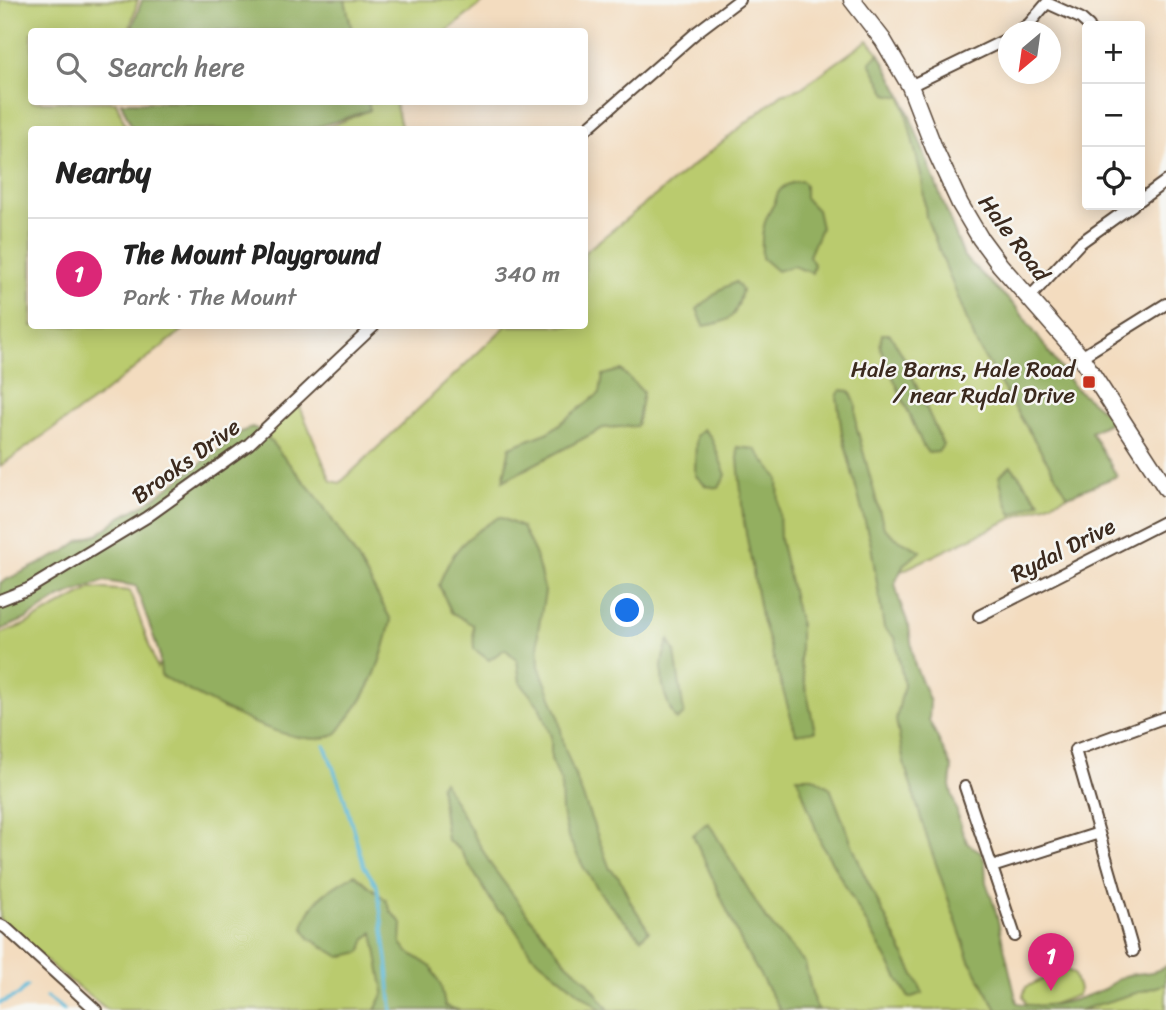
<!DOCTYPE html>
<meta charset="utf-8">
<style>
body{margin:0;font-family:Sriracha,sans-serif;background:#f2f2f2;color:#222}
.controls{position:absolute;right:21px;top:21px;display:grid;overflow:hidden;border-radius:7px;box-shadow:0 4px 18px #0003}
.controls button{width:63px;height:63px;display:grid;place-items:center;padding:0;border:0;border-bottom:2px solid #e0e0e0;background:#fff;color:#222;font:35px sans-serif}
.compass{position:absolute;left:998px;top:21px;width:63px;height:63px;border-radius:50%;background:#fff;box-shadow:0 4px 18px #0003;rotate:209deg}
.you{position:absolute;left:628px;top:611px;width:24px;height:24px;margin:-18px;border:5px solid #fff;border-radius:50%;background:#1a73e8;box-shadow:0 0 0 10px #1a73e833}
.badge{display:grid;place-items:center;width:46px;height:46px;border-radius:50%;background:#db2777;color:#fff;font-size:23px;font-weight:700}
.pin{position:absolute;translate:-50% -58px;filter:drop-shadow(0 2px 4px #0008)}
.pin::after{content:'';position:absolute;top:37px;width:24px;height:21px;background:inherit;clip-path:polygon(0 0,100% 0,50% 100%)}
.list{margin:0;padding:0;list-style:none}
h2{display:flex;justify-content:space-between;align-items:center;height:91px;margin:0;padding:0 28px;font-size:30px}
h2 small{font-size:23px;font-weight:400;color:#767676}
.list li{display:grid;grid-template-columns:46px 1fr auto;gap:21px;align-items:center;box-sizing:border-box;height:112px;padding:0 28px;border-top:2px solid #e0e0e0}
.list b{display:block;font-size:26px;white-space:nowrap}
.list p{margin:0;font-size:23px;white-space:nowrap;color:#767676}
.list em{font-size:23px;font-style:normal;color:#767676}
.icon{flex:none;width:38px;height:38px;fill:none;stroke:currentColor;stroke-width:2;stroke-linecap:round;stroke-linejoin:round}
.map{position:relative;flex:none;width:1166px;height:1010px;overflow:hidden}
.search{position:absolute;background:#fff;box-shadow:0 4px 18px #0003;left:28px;top:28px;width:560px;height:77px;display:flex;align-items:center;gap:18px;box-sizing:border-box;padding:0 24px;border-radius:7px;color:#767676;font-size:26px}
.panel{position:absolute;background:#fff;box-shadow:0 4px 18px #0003;left:28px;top:126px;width:560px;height:203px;border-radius:7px}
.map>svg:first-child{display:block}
</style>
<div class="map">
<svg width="1166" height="1010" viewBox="0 0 1166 1010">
<rect width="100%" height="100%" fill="#f6f6f2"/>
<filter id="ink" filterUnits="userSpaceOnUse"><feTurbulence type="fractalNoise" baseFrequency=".0143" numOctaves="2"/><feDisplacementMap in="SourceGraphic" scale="14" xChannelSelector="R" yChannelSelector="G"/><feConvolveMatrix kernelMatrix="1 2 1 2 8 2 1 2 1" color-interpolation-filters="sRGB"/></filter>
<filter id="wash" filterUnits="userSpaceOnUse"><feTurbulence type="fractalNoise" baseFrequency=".00686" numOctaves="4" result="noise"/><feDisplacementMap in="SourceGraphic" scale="28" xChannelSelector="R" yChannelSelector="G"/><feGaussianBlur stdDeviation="1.57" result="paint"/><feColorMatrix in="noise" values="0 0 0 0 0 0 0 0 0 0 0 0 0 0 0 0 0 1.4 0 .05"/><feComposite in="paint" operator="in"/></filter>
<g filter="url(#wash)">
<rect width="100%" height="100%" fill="#f3dcbf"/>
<path fill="#bacb6e" stroke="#7a7a46" stroke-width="2" d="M0,0H138L129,31L32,32V102H116L127,129L32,130V326H188L97,398L0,466Z
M345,0H486L446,32L352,31Z
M868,40L879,53L902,96L964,257L1016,307L1075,388L1114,420L1091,432L1117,476L1013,518L893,575L891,578L907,621L905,632L927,726L1015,1010H108L60,973L0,920V634L24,625L92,588L130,591L157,668L174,638L134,533L298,402L331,481L340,483L506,326H584L585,252L782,94L801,88Z
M368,102H395L401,126L397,129L322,130L370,110Z
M1065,969L1074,974L1079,989L1078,995L1037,1010H1029L1023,996L1026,987Z
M1166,975V1010H1054Z"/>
<path fill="#93af61" stroke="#676c40" stroke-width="2" d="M142,0H345L352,31H131Z
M879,53L902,96L964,257L1016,307L1075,388L1114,420L1091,432L1117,476L1068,496L977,345L926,217L922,179L902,97L887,94L870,63Z
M121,102H368L370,110L312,129L133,130Z
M802,181L805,185V198L817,210L821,228L809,256L814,264L812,273L793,266L777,271L762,258C761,236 762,222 774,204C776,201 776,197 778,193C783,184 793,182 802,181Z
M736,282L742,290C736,318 732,321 704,326L697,309L721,289Z
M882,334H890L903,356L943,445L938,452L928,453L923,446L880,347Z
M621,370L643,392L637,426L603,428L503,481L510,447L549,432L600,393L603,375Z
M841,390L850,391L856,405V425L884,528L896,538L921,551L904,564L895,583L900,603L909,627L914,663L930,702L929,720L952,768L950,786L962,831L968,844L980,851L985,862L986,882L995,908L1017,1003C1047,1010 1078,1001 1106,988C1112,984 1117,979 1124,976C1138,972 1154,975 1166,966V984L1080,1010H997L970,961L928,841L904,763L896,720L904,685L895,638L884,628L871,545L842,433L837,396Z
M252,427L262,431L318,498L359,561L391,620C383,658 371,692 345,722C342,726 339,732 335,734C297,756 197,694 161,676L159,653L136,586L104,581L61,597L26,619L0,630V583L64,552L79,541L100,533L119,518L147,503L221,449L239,433Z
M703,429L711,437L726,475L719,488L706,486L695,475L696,436Z
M737,447L755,449L778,478L780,539L800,625V661L815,731L796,734L761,616L743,516Z
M1011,466L1040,502L1012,515L1003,493L999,476Z
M499,517L522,527L535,553L545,592L538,631L539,666L558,715L564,746L610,869L619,877L630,901L649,931L641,938L606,901L584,868L568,837L562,812L561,782L551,759V737L539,706L520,682L517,660L505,649L489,660L474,649L473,625L451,612L439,585C451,550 467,536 499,517Z
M669,640L675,652L684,714L676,720C661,694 656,668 669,640Z
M797,777H813L830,788L863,872L923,993L909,998L821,843Z
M443,781L491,865L528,915L567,963L587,981L609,1010H601L531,954L506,915L497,910L460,850L447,840L440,785Z
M708,822L766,919L805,963L814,1002L819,1010H780L776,1003L742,944L693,835Z
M355,874L386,900L391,912L402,923L401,943L407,951L431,967L441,986L445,1006L458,1010H375L384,993L373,932L366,939L361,952L340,957L309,938L303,927C314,895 328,891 355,874Z"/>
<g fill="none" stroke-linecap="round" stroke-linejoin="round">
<path stroke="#5bb9d9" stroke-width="3.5" d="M325,746L343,794L364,866L377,886L387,959L392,1010
M46,997L64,1010
M0,1003L18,995L27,986"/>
</g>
</g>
<g filter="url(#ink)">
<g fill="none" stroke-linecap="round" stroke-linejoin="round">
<defs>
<path id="street" d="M1018,32L1029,24L1047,3L1080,18L1089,26
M910,86L1009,38
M584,131L698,31L739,0
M1140,200L1166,181
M1030,297L1080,243L1133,205
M1081,357L1166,304
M0,600L28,589L147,517L249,444L374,326
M979,616L1166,521
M965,787L1015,936
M992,867L1099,833
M0,925L6,928L96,1010
M1133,951L1075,750L1166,717"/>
<path id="primary" d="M852,0L883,40L910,86L934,148L960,204L980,238L1000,265L1081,357L1166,488"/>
</defs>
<use href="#street" stroke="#574536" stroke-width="14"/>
<use href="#primary" stroke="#574536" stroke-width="19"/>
<use href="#street" stroke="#fff" stroke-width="10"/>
<use href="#primary" stroke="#fff" stroke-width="16"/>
</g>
</g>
<rect fill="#c8321e" stroke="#f6f6f2" stroke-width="2.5" x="1082" y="375" width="14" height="14" rx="3.5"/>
<g text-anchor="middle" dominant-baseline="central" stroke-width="5" stroke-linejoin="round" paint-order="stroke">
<g font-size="23" fill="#3b2a1e" stroke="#f6f6f2">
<text transform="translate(1014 238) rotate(53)">Hale Road</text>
<text transform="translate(186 461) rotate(-36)">Brooks Drive</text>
<text transform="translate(1063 550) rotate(-27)">Rydal Drive</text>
</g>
<g font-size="23" fill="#3b2a1e" stroke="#f6f6f2" text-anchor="end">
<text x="1075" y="369">Hale Barns, Hale Road<tspan x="1075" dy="26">/ near Rydal Drive</tspan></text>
</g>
</g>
</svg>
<div class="controls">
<button>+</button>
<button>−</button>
<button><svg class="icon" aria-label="locate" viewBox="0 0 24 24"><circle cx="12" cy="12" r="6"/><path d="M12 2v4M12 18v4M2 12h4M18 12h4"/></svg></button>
</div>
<svg class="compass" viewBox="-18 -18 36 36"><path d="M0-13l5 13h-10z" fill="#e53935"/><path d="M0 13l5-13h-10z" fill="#767676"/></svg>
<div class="you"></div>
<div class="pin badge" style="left:1051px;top:991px">1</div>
<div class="search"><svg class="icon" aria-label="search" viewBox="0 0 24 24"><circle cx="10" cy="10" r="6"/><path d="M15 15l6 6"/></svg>Search here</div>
<section class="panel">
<h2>Nearby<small></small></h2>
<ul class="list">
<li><span class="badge">1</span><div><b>The Mount Playground</b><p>Park · The Mount</p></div><em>340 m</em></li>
</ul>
</section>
</div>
